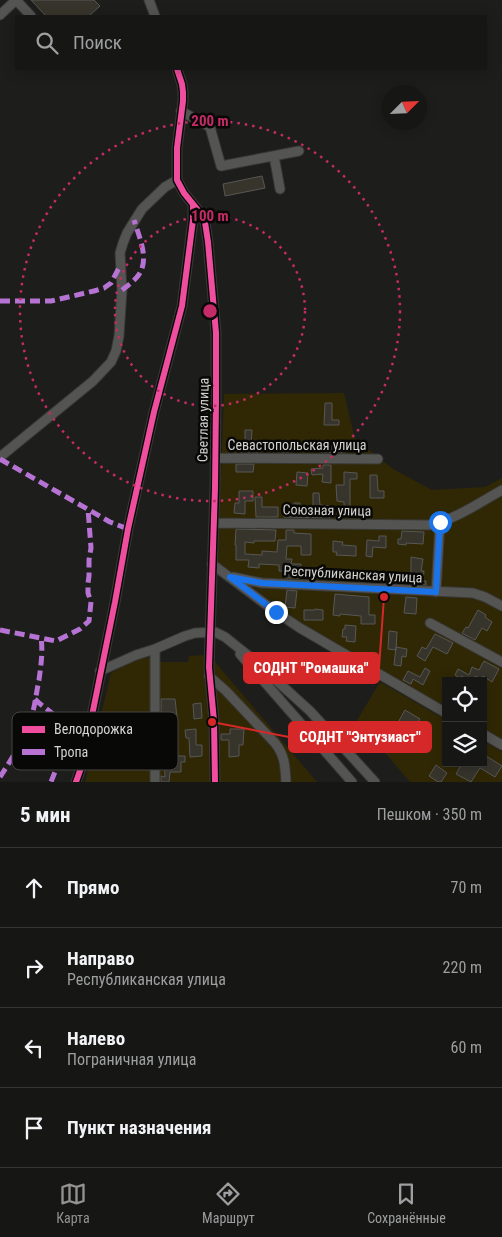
<!DOCTYPE html>
<html lang="ru">
<meta charset="utf-8">
<style>
body{margin:0;font-family:"Roboto Condensed",sans-serif;background:#232322;color:#f1f3f6}
.controls{position:absolute;right:15px;bottom:15px;display:grid;overflow:hidden;border-radius:0px;box-shadow:0 2px 12px #0003}
.controls button{width:45px;height:45px;display:grid;place-items:center;padding:0;border:0;border-bottom:1px solid #353534;background:#161614;color:#f1f3f6;font:25px sans-serif}
.compass{position:absolute;left:382px;top:85px;width:45px;height:45px;border-radius:50%;background:#161614;box-shadow:0 2px 12px #0003;rotate:66deg}
.stop{position:absolute;width:15px;height:15px;margin:-11px;border:4px solid #1a73e8;border-radius:50%;background:#fff}
.stop.end{background:#1a73e8;border-color:#fff;box-shadow:0 1px 5px #0008}
.list{margin:0;padding:0;list-style:none}
h2{display:flex;justify-content:space-between;align-items:center;height:65px;margin:0;padding:0 20px;font-size:21px}
h2 small{font-size:16px;font-weight:400;color:#9e9fa0}
.list li{display:grid;grid-template-columns:32px 1fr auto;gap:15px;align-items:center;box-sizing:border-box;height:80px;padding:0 20px;border-top:1px solid #353534}
.list b{display:block;font-size:19px;white-space:nowrap}
.list p{margin:0;font-size:16px;white-space:nowrap;color:#9e9fa0}
.list em{font-size:16px;font-style:normal;color:#9e9fa0}
.icon{flex:none;width:28px;height:28px;fill:none;stroke:currentColor;stroke-width:2;stroke-linecap:round;stroke-linejoin:round}
.map{position:relative;flex:none;width:502px;height:782px;overflow:hidden}
.search{position:absolute;background:#161614;box-shadow:0 2px 12px #0003;left:15px;right:15px;top:15px;height:55px;display:flex;align-items:center;gap:12px;box-sizing:border-box;padding:0 18px;border-radius:0px;color:#9e9fa0;font-size:19px}
.sheet{height:385px;background:#161614}
nav{display:flex;justify-content:space-around;align-items:center;box-sizing:border-box;height:70px;border-top:1px solid #353534;background:#161614;font-size:14px;color:#9e9fa0}
nav a{display:grid;justify-items:center;gap:2px}
nav .on{color:#949391}
.map>svg:first-child{display:block}
</style>
<div class="map">
<svg width="502" height="782" viewBox="0 0 502 782">
<rect width="100%" height="100%" fill="#1d1d1b"/>
<path fill="#302804" d="M344,393L355,439L393,469L432,490L485,487L502,478V739L483,729V681H446V708L314,632L218,562L224,394Z
M205,655L204,662H215L317,782H158V662H188L189,656Z
M138,658H151L150,782H85L111,673Z
M380,682L446,720V763H483V741L502,752V782H410L357,720Z"/>
<path fill="#37342c" stroke="#575755" d="M31,0H94L100,6L89,16H46Z
M262,176L265,188L225,196L223,184Z
M325,403H332V420H339V425H324Z
M245,430H252L251,447L261,448V452H240V441H245Z
M321,441L328,442V446H346V453L321,452Z
M290,442L291,452H277V443Z
M236,464H254L253,472H236Z
M323,465H331V483L322,482L323,474L312,475L311,469L323,468Z
M297,472L308,473L307,486L296,485Z
M344,472L357,473V479H350V508L344,507V502L337,501L336,485H344Z
M370,475H377L378,491H384V498H370Z
M239,491H253V501H245V514L234,513L235,503H239Z
M313,493H319L320,505L330,506V518L284,517V513H294V503H300L299,512H313Z
M255,497H262V507H278V517H256Z
M236,529L276,530L275,541H254V543L245,542V554L262,555V551L277,552L278,540H286V530H294V533L311,534V555H301V546H287L286,559H292L291,564H301V577L299,576V578H285V573H283V571H279V565L259,564V568L248,567L249,560H236V545H235Z
M402,531L424,532L423,544L406,543V545L398,544V539H401Z
M379,536H386V548L373,547L372,557L366,556L367,540L379,541Z
M333,541L343,542L342,545L356,546V556L336,555L337,552H333Z
M411,557L423,559L421,571H424L423,581H426V585L408,584L409,580H411Z
M287,590L297,591L295,608L285,607Z
M335,594L369,597V615H375V624H361V616L340,614V616L333,615Z
M406,597L417,598L416,614L404,613Z
M315,609L323,610V620H304V610H315Z
M478,610L486,615L485,617L492,622L487,631L482,628L475,640L462,633L466,627L468,628Z
M345,625L356,626L355,642L346,641L347,637H342L343,629H345Z
M389,631L397,632L396,650L388,649Z
M435,634L453,643L447,654L433,647L425,661L417,656L422,647L426,649Z
M396,647L407,649L406,657L402,656L401,666L394,665Z
M484,661L499,669L492,682L483,676L482,679L475,676L473,681H472L461,676L460,678L455,675L458,669L469,675L472,667L479,670Z
M425,668L430,671L423,685L413,679L411,684L403,680L408,671L420,677Z
M161,699H175L177,717H174V736H176V756H185V762H181V772H170L169,782H161V776L165,777L164,744H161Z
M201,703L202,718L194,719L193,704Z
M405,710L420,719L411,734L396,726Z
M196,729V745H202V756L190,757L189,738H186L185,730Z
M230,729H244L243,745H239V756L229,757V740H221V734H230Z
M483,754L502,766L495,777L480,768L471,782L456,774L460,767L454,763H466L470,766L472,763H483Z
M436,765L447,773L441,782H438L429,776Z"/>
<g fill="none" stroke-linecap="round" stroke-linejoin="round">
<defs>
<path id="minor" d="M16,0L31,16
M149,0L155,16
M0,15L16,0
M177,69L182,84L183,92V101L177,148V180L184,193L201,214L205,222L208,242L216,333V401L215,488L209,667L214,721L215,782
M181,111L210,127L221,166L299,151
M274,156L280,189
M0,457L93,381L111,362L116,351L119,336L122,290L120,253L123,243L127,233L142,209L165,187L177,180
M215,458L378,459
M214,523L430,525C456,519 479,503 502,490
M212,564L276,612L300,628L446,713
M233,577L262,583L473,593L485,597L502,606
M436,592L440,522
M430,623L502,662
M240,654L352,782
M100,671L136,655L155,649L185,636L195,633L215,632L225,637L255,661L310,711L375,782
M209,676L226,691L275,743C285,756 285,765 286,782
M483,734L502,745
M76,782L82,765L115,602L128,529L154,412L182,306L193,220V205
M155,782V649"/>
</defs>
<use href="#minor" stroke="#383836" stroke-width="11"/>
<use href="#minor" stroke="#545453" stroke-width="9"/>
<path stroke="#b673d3" stroke-width="5" stroke-dasharray="10 5" stroke-linecap="butt" d="M122,290C127,286 133,282 137,277C151,261 139,237 134,220
M0,301H51L94,291L104,288L111,283L120,266
M0,459L110,522L128,529
M0,630L56,641L80,629L89,621L91,602L88,593V583L89,576V560L91,548L88,509
M35,699L39,703L66,724C69,740 57,766 51,782
M0,777C14,756 28,732 34,707C36,698 37,689 39,680C41,665 43,652 41,637"/>
<defs>
<path id="cycleway" d="M177,69L182,84L183,92V101L177,148V180L184,193L201,214L205,222L208,242L216,333V401L215,488L209,667L214,721L215,782
M76,782L82,765L115,602L128,529L154,412L182,306L193,220V205"/>
</defs>
<use href="#cycleway" stroke="#080806" stroke-width="9"/>
<use href="#cycleway" stroke="#ef4d9e" stroke-width="6"/>
</g>
<g fill="none" stroke-linecap="round" stroke-linejoin="round">
<path stroke="#1a73e8" stroke-width="6" d="M276,612L230,577L262,583L436,592L440,522"/>
</g>
<g fill="none" stroke="#c42b67" stroke-width="2.5" stroke-dasharray="2.5 5">
<circle cx="210" cy="311" r="95"/>
<circle cx="210" cy="311" r="190"/>
</g>
<g text-anchor="middle" dominant-baseline="central" stroke-width="5" stroke-linejoin="round" paint-order="stroke">
<g font-size="14" fill="#d4d3d0" stroke="#080806">
<text transform="translate(203 420) rotate(-89)">Светлая улица</text>
<text x="297" y="445">Севастопольская улица</text>
<text transform="translate(327 510) rotate(1)">Союзная улица</text>
<text transform="translate(353 574) rotate(3)">Республиканская улица</text>
</g>
</g>
<rect x="12" y="712" width="166" height="58" rx="8" fill="#080806" stroke="#454543" stroke-width="1"/>
<rect x="22" y="726" width="23" height="7" fill="#ef4d9e"/>
<rect x="22" y="749" width="23" height="6" fill="#b673d3"/>
<g font-size="14" fill="#d4d3d0">
<text x="54" y="734">Велодорожка</text>
<text x="54" y="757">Тропа</text>
</g>
<circle cx="210" cy="311" r="8" fill="#c42b67" stroke="#080806" stroke-width="2.5"/>
<g font-size="15" text-anchor="middle" font-weight="bold" fill="#c42b67" stroke="#080806" stroke-width="5" stroke-linejoin="round" paint-order="stroke">
<text x="210" y="126">200 m</text>
<text x="210" y="221">100 m</text>
</g>
<path fill="none" stroke="#d62828" stroke-width="2" d="M384 597L379 668M212 722L289 737"/>
<g fill="#d62828" stroke="#080806" stroke-width="2">
<circle cx="384" cy="597" r="5"/>
<circle cx="212" cy="722" r="5"/>
</g>
<g fill="#d62828" stroke="#d62828" stroke-width="2">
<rect x="244" y="653" width="135" height="30" rx="5"/>
<rect x="289" y="722" width="142" height="30" rx="5"/>
</g>
<g font-size="15" text-anchor="middle" font-weight="bold" fill="#fff">
<text x="311" y="673">СОДНТ "Ромашка"</text>
<text x="360" y="742">СОДНТ "Энтузиаст"</text>
</g>
</svg>
<div class="controls">
<button><svg class="icon" aria-label="locate" viewBox="0 0 24 24"><circle cx="12" cy="12" r="6"/><path d="M12 2v4M12 18v4M2 12h4M18 12h4"/></svg></button>
<button><svg class="icon" aria-label="layers" viewBox="0 0 24 24"><path d="M12 4l9 5-9 5-9-5zM3 14l9 5 9-5"/></svg></button>
</div>
<svg class="compass" viewBox="-18 -18 36 36"><path d="M0-13l5 13h-10z" fill="#e53935"/><path d="M0 13l5-13h-10z" fill="#9e9fa0"/></svg>
<div class="stop" style="left:440px;top:522px"></div>
<div class="stop end" style="left:276px;top:612px"></div>
<div class="search"><svg class="icon" aria-label="search" viewBox="0 0 24 24"><circle cx="10" cy="10" r="6"/><path d="M15 15l6 6"/></svg>Поиск</div>
</div>
<section class="sheet">
<h2>5 мин<small>Пешком · 350 m</small></h2>
<ul class="list">
<li><svg class="icon" aria-label="ahead" viewBox="0 0 24 24"><path d="M12 20V5M6 11l6-6 6 6"/></svg><div><b>Прямо</b></div><em>70 m</em></li>
<li><svg class="icon" aria-label="right" viewBox="0 0 24 24"><path d="M7 20v-9h11M14 6l5 5-5 5"/></svg><div><b>Направо</b><p>Республиканская улица</p></div><em>220 m</em></li>
<li><svg class="icon" aria-label="left" viewBox="0 0 24 24"><path d="M17 20v-9H6M10 6l-5 5 5 5"/></svg><div><b>Налево</b><p>Пограничная улица</p></div><em>60 m</em></li>
<li><svg class="icon" aria-label="arrive" viewBox="0 0 24 24"><path d="M6 21V4h12l-3 4 3 4H6"/></svg><div><b>Пункт назначения</b></div></li>
</ul>
</section>
<nav>
<a class="on"><svg class="icon" aria-label="map" viewBox="0 0 24 24"><path d="M3 6l6-2 6 2 6-2v14l-6 2-6-2-6 2zM9 4v14M15 6v14"/></svg>Карта</a>
<a><svg class="icon" aria-label="directions" viewBox="0 0 24 24"><path d="M12 3l9 9-9 9-9-9zM9 14v-3h6M13 9l2 2-2 2"/></svg>Маршрут</a>
<a><svg class="icon" aria-label="saved" viewBox="0 0 24 24"><path d="M7 4h10v16l-5-4-5 4z"/></svg>Сохранённые</a>
</nav>
